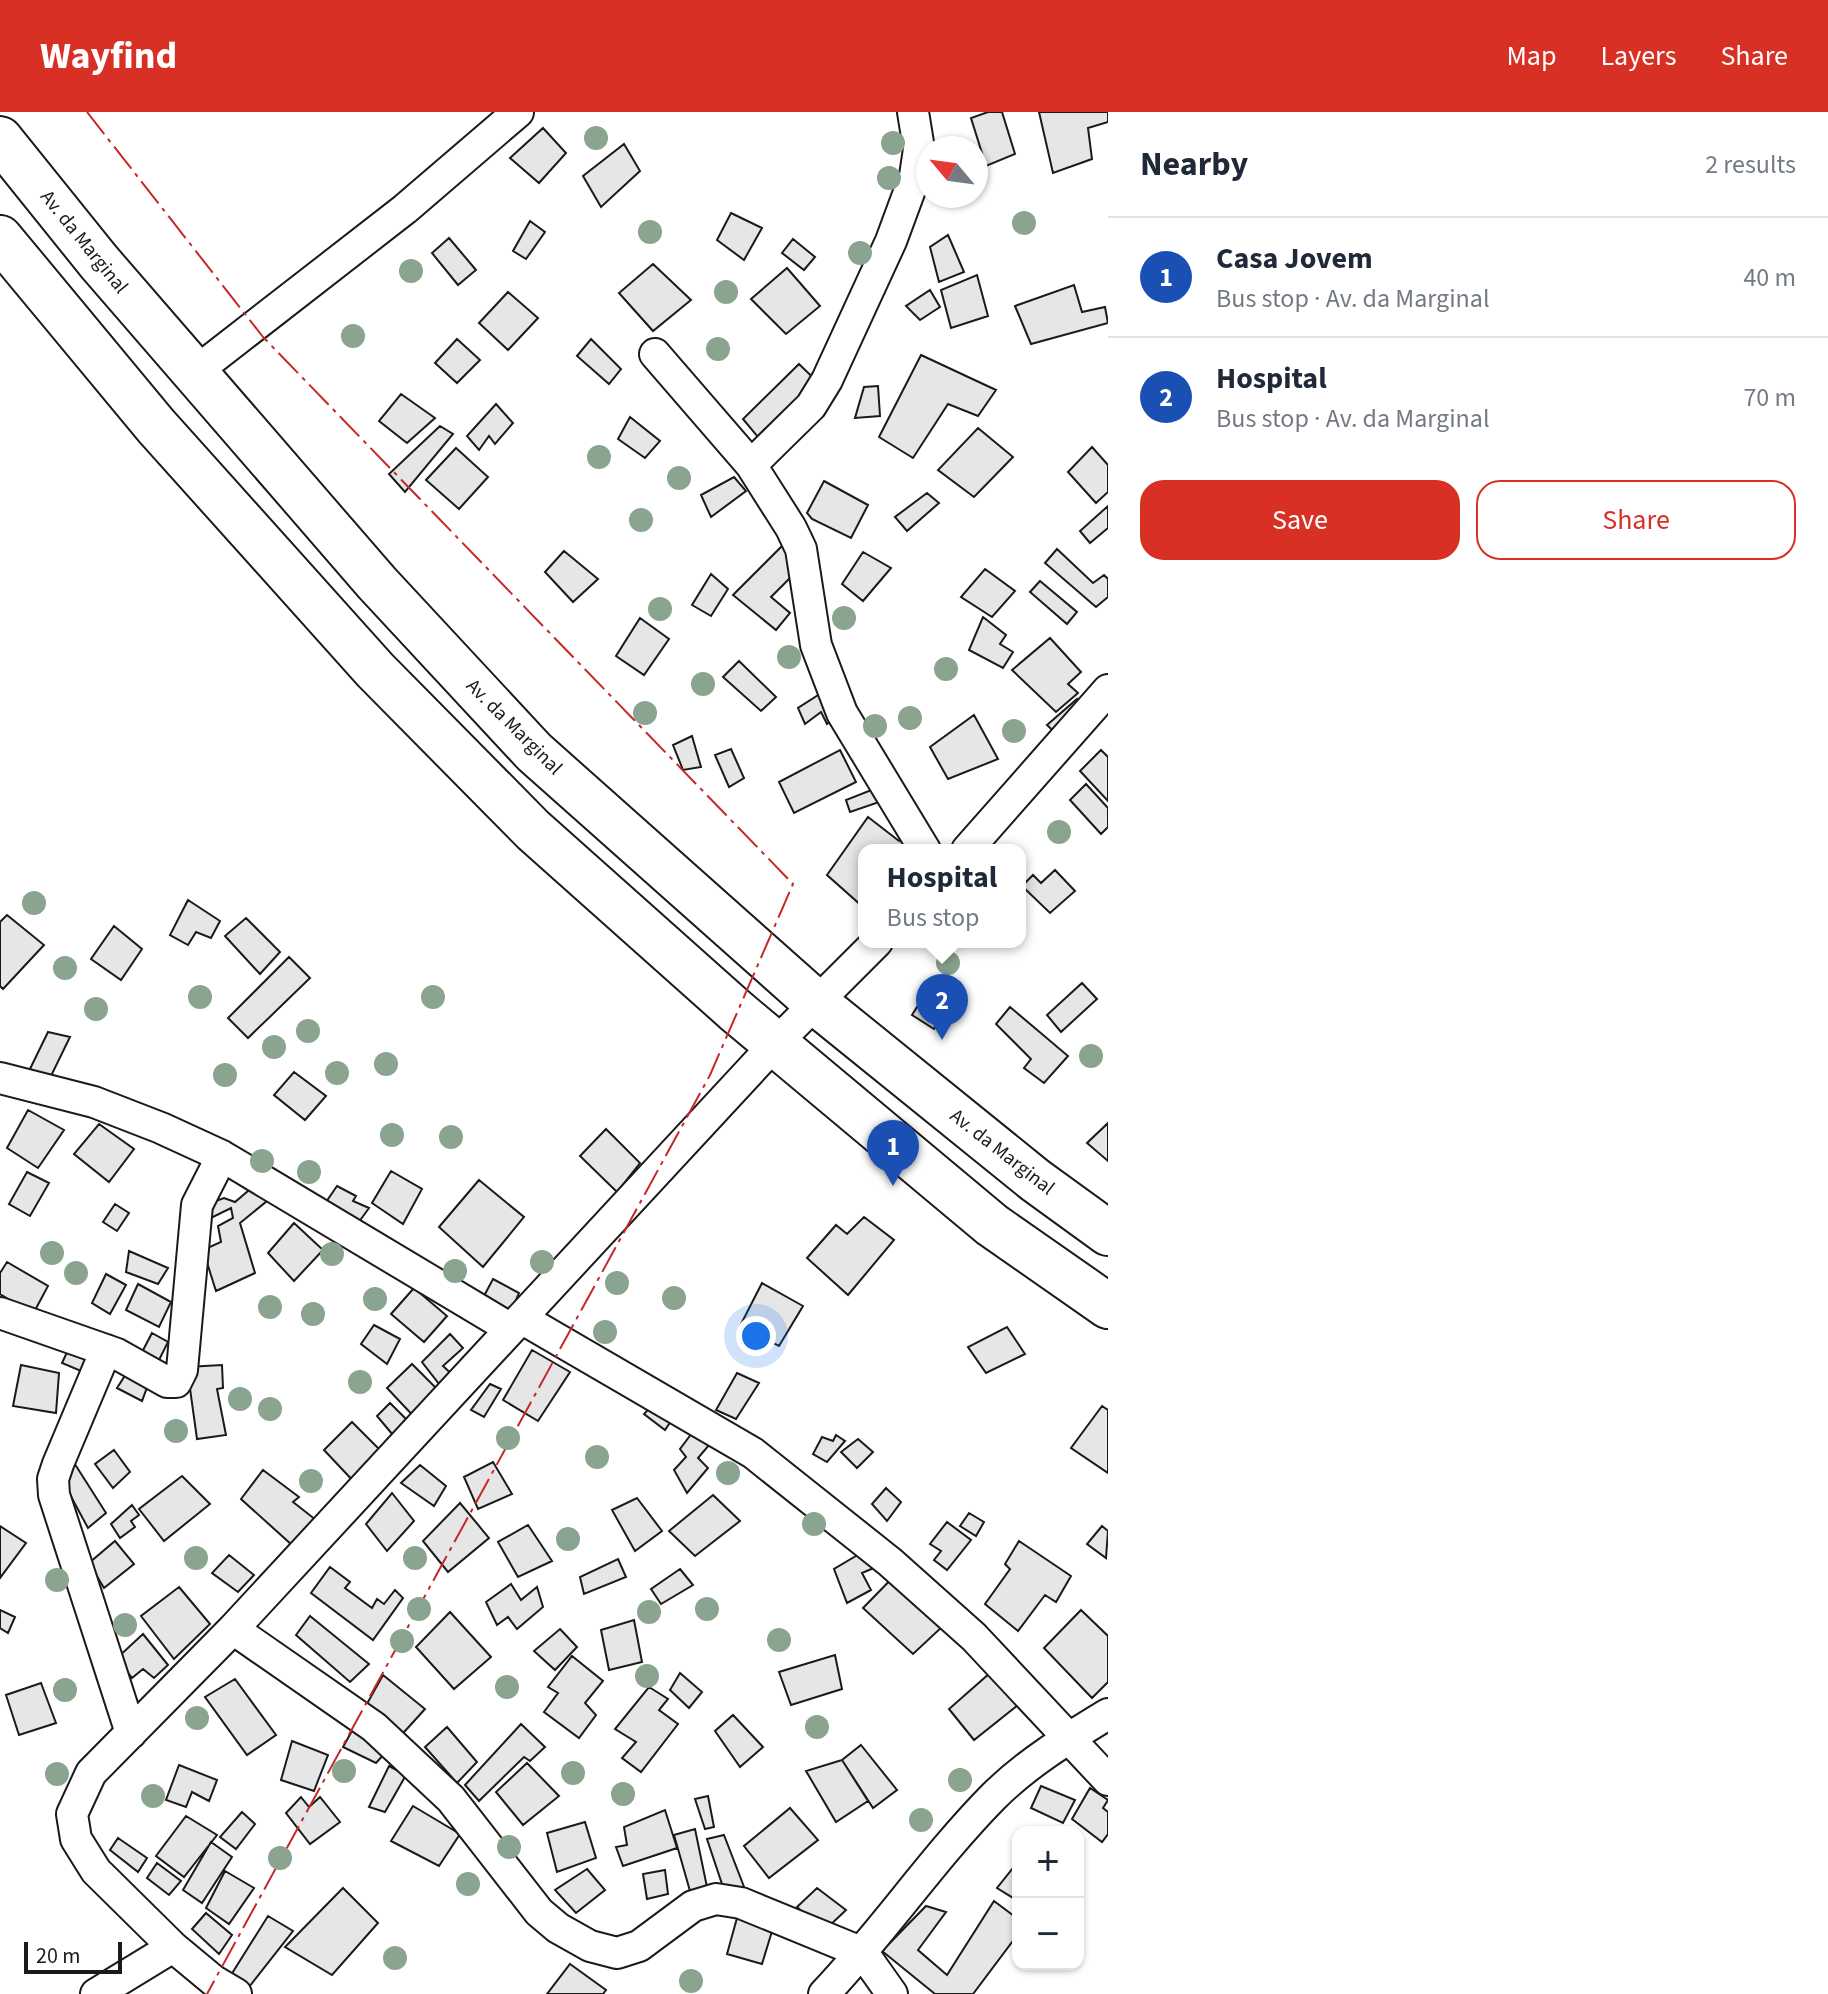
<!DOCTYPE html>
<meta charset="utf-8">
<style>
body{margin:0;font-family:"Source Sans 3",sans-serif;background:#f2f2f3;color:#1f2937}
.controls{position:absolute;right:24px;bottom:24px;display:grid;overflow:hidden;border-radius:16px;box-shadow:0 2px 6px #0004}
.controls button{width:72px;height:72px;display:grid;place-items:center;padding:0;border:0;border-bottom:2px solid #e0e1e3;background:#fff;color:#1f2937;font:40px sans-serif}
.compass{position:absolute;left:916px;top:24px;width:72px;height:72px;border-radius:50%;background:#fff;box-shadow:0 2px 6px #0004;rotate:299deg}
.scale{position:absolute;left:24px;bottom:20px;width:98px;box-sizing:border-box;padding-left:8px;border:4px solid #1a1a1a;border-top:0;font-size:22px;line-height:28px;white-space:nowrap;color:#1a1a1a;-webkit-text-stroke:6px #fff;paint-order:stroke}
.you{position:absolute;left:756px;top:1224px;width:28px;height:28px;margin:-20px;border:6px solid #fff;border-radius:50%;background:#1a73e8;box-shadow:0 0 0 12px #1a73e833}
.badge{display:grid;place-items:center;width:52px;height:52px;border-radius:50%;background:#d93025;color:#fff;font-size:26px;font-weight:700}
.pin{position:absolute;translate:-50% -66px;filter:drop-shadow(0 2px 4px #0008)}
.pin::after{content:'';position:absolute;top:42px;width:28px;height:24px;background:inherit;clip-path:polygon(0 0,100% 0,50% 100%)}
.popup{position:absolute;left:858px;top:732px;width:168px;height:104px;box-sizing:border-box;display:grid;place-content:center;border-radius:16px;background:#fff;filter:drop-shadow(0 2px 6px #0005);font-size:26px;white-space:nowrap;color:#747a83}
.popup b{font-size:30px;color:#1f2937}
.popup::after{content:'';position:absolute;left:50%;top:100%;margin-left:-16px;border:16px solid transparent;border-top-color:#fff}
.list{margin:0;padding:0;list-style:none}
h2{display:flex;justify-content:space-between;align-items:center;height:104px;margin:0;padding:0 32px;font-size:34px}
h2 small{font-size:26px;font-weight:400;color:#747a83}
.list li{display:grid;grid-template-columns:52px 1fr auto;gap:24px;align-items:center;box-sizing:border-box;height:120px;padding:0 32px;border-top:2px solid #e0e1e3}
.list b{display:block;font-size:30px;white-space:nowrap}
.list p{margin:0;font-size:26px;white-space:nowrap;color:#747a83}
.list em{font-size:26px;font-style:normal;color:#747a83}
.actions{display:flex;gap:16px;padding:24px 32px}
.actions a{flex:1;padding:18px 0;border:2px solid #d93025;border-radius:24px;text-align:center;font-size:28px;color:#d93025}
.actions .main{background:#d93025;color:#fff}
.map{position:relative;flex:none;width:1108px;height:1882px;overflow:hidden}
header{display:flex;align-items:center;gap:48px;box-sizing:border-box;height:112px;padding:0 40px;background:#d93025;color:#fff}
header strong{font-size:38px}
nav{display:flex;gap:44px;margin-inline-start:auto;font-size:28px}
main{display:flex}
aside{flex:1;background:#fff}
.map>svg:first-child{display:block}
</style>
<header>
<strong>Wayfind</strong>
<nav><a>Map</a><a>Layers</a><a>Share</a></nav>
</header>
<main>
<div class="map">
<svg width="1108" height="1882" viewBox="0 0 1108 1882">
<rect width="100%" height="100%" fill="#fff"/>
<path fill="#e6e6e6" stroke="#1a1a1a" stroke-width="2" d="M988,0H1002L1015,42L986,54L971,6Z
M1039,0H1108V10L1088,16L1092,47L1053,61Z
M543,16L566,41L539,71L510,46Z
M624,32L640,59L601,95L583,64Z
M731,101L762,116L744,148L717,128Z
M530,109L545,120L526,147L513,139Z
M948,123L964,160L939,170L930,135Z
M449,126L476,158L458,173L432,141Z
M793,127L815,145L804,158L782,141Z
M653,152L691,188L653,219L619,181Z
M787,156L820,194L786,222L751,187Z
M977,163L988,204L951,216L941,178Z
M1074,173L1082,200L1105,195L1108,211L1031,232L1015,194Z
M930,178L940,195L920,208L906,194Z
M508,180L538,206L508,238L479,211Z
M457,227L480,248L457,271L435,251Z
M591,227L621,257L609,272L577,244Z
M921,243L996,278L978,304L948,292L913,346L879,325Z
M799,252L833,285L773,343L743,307Z
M878,274L880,304L855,306L864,275Z
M401,282L435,306L407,331L379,309Z
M496,292L513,311L495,332L489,324L479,338L467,324Z
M630,305L660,329L645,346L618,327Z
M440,314L453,322L405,380L389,362Z
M978,316L1013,345L974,385L938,358Z
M1092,335L1108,353V380L1096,391L1068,360Z
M456,336L488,365L459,397L426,368Z
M734,365L746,379L711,405L701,383Z
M824,369L868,393L851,426L812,407L807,401Z
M927,381L939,391L907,419L895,405Z
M1108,394V416L1090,431L1080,419Z
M782,434L803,453L771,485L790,501L776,518L733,483Z
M1057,437L1093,471L1104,463L1108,467V485L1096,495L1045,451Z
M564,439L598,467L573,490L545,460Z
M863,440L891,456L863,489L842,472Z
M985,457L1015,479L992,505L961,485Z
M711,462L728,477L711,504L692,493Z
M1040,469L1077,500L1067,512L1030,480Z
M983,505L1006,523L1000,532L1013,540L1003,556L969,538Z
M640,506L669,527L644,563L616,544Z
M1050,526L1081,560L1068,572L1078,581L1056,600L1012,558Z
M739,549L776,585L761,599L723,565Z
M826,578L842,601L827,612L821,600L805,612L798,596Z
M1077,587L1089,600L1064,629L1047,613Z
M974,603L998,647L948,667L930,635Z
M692,624L701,655L683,658L673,633Z
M731,637L744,666L729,675L715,643Z
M840,638L856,670L794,701L779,670Z
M1101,638L1108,645V689L1080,659Z
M1086,672L1108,696V715L1101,722L1070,688Z
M884,673L891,686L850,700L846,688Z
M868,705L899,729L911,716L925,738H864L863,795L827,763Z
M1055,758L1075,779L1050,801L1022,774L1033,763L1041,771Z
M188,788L220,809L211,826L196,820L188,833L170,823Z
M7,803L44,833L3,877L0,874V810Z
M246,806L280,840L260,862L225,824Z
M114,814L142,837L121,868L91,847Z
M289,845L310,866L248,926L228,906Z
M1082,871L1097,887L1061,920L1047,903Z
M927,879L950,893L934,917L912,903Z
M1010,895L1068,944L1044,971L1024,956L1031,947L996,912Z
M48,920L70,925L50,966L29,959Z
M294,960L326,984L305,1008L274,983Z
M28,998L64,1018L38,1056L7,1036Z
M1108,1011V1049L1087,1031Z
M99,1012L134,1037L109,1070L74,1042Z
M606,1017L640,1051L617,1080L580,1044Z
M391,1059L422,1077L403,1112L372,1091Z
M27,1060L49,1071L30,1104L9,1092Z
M479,1068L524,1105L483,1155L439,1115Z
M255,1073L267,1089L240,1111L255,1161L216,1179L203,1138L221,1130L218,1114L233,1106L231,1096L211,1106L210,1091L224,1086L235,1090Z
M337,1074L356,1084L353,1089L369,1096L356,1114L324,1093Z
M115,1092L129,1101L117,1119L103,1110Z
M864,1105L894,1128L848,1183L807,1146L836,1113L847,1122Z
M294,1111L323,1138L294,1169L268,1141Z
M129,1139L168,1156L158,1172L126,1160Z
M7,1150L48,1174L33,1202L0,1182V1161Z
M106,1162L126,1173L110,1202L92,1191Z
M493,1167L519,1181L511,1200L484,1184Z
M762,1171L803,1194L779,1234L740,1214Z
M138,1172L171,1190L159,1215L126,1198Z
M414,1176L447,1204L424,1230L391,1202Z
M374,1213L400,1227L387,1252L361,1232Z
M1007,1215L1025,1242L986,1261L968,1235Z
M152,1221L168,1230L156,1254L140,1244Z
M450,1222L463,1236L443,1254L455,1265L443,1277L422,1250Z
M68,1238L87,1247L81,1259L62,1251Z
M532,1238L570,1260L538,1309L503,1288Z
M412,1252L444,1284L419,1310L387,1276Z
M21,1253L59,1261L56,1301L13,1294Z
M222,1253L223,1276L217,1277L226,1323L197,1327L187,1255Z
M737,1261L759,1271L736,1307L716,1298Z
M126,1262L149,1270L142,1289L117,1276Z
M490,1272L501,1277L484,1305L471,1298Z
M390,1291L414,1315L398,1329L377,1304Z
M654,1291L673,1306L665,1318L644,1302Z
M1102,1294L1108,1298V1361L1071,1336Z
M352,1310L386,1344L357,1373L324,1338Z
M692,1321L710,1332L698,1346L708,1356L687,1381L674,1358L686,1345L680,1337Z
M836,1323L845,1329L827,1350L813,1342L822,1325L833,1329Z
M858,1327L873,1340L857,1356L841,1340Z
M114,1338L130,1360L113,1376L95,1352Z
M71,1346L106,1401L88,1416L61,1366Z
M493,1350L512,1382L478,1397L464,1365Z
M420,1353L446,1374L434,1394L401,1371Z
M263,1358L299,1385L293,1390L316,1408L292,1433L241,1387Z
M182,1364L210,1392L164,1429L139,1397Z
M886,1376L901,1390L887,1409L872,1392Z
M392,1381L414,1409L387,1439L366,1412Z
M713,1383L740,1409L695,1444L669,1419Z
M637,1386L662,1419L635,1439L612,1398Z
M460,1391L489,1426L448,1460L423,1429Z
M132,1393L139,1403L131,1409L135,1415L120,1426L111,1412Z
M969,1401L984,1410L976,1424L960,1414Z
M947,1410L971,1428L947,1458L934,1448L941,1439L930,1432Z
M528,1413L552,1449L518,1465L498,1430Z
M0,1414L26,1431L0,1466Z
M1102,1414L1108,1419L1106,1446L1087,1432Z
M115,1429L134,1452L104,1476L89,1451Z
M1019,1429L1071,1464L1056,1490L1045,1483L1018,1519L985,1492L1010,1457L1005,1452Z
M866,1438L876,1455L862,1461L871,1478L847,1491L834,1457Z
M229,1443L254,1463L238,1480L212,1461Z
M618,1447L626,1465L584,1482L580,1465Z
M907,1451L958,1500L913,1542L863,1496Z
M330,1455L350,1470L345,1476L372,1496L377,1487L384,1492L395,1478L403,1486L373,1528L311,1481Z
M680,1457L693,1473L661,1492L651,1477Z
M511,1472L521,1488L537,1475L543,1495L517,1517L508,1505L497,1513L486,1490Z
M179,1475L210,1512L174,1547L141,1504Z
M0,1498L15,1505L8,1521L0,1516Z
M1081,1498L1108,1524V1570L1092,1586L1044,1536Z
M450,1500L491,1545L454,1577L416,1535Z
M310,1504L369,1552L350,1570L296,1523Z
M634,1508L642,1550L609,1558L601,1518Z
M560,1517L577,1535L555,1558L534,1539Z
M143,1522L168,1553L154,1566L143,1557L132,1566L117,1546Z
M835,1543L842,1577L791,1593L779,1560Z
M572,1544L603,1569L585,1591L596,1603L579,1626L544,1600L558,1581L548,1575Z
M680,1561L702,1580L689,1596L670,1578Z
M990,1561L1018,1593L974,1628L949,1597Z
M383,1563L425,1597L376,1651L343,1635Z
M235,1567L276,1623L247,1643L205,1585Z
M41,1571L56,1611L19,1623L6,1583Z
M649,1575L668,1587L659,1598L678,1612L641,1660L622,1646L636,1630L615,1617Z
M733,1603L763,1635L740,1655L715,1619Z
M521,1612L545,1635L530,1649L524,1645L479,1689L465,1673Z
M447,1615L477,1650L457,1671L425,1635Z
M292,1629L328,1643L314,1679L281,1668Z
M861,1633L897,1678L873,1696L842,1648Z
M842,1648L868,1689L836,1710L806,1659Z
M527,1651L559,1684L523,1713L496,1680Z
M179,1653L217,1668L209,1689L192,1680L186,1695L166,1688Z
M389,1654L406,1663L385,1700L369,1695Z
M1041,1674L1075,1688L1063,1711L1031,1696Z
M1090,1676L1108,1688L1103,1696L1108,1700V1722L1102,1730L1072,1707Z
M708,1684L714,1715L705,1717L695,1687Z
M301,1685L309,1695L320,1685L340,1710L310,1732L286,1701Z
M413,1694L460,1722L439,1754L391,1729Z
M790,1696L818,1728L769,1766L744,1734Z
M665,1698L677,1736L623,1754L616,1735L627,1733L624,1715Z
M242,1700L255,1712L236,1737L220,1725Z
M186,1704L217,1723L184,1765L156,1744Z
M585,1710L596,1746L557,1760L547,1721Z
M695,1717L707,1775L690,1779L674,1723Z
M724,1723L746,1780L726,1784L707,1727Z
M118,1726L147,1746L138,1760L110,1738Z
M211,1730L232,1745L202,1791L183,1778Z
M157,1751L181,1769L169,1783L147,1766Z
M1017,1751H1018V1789L997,1776Z
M587,1757L605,1778L576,1801L555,1778Z
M665,1758L668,1782L647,1787L643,1762Z
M225,1759L254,1776L229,1812L206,1796Z
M343,1776L378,1811L332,1863L285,1835Z
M817,1776L846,1798L824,1819L797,1795Z
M994,1789L1018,1807V1822L973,1882H935L882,1839L926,1794L946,1800L918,1838L947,1863Z
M206,1801L232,1823L219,1842L192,1817Z
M268,1804L293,1819L249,1875L231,1863Z
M737,1806L773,1816L762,1852L727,1842Z
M570,1852L606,1878L603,1882H547Z"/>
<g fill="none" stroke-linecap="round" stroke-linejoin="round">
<defs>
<path id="minor" d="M655,242L751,353L791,416L801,437L816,533L842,601L925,738
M194,261L405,97L518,0
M751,353L811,294L827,268L891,129L915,64L919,37L913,0
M967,738L1108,578
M0,966L94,990L161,1016L222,1044L511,1217
M0,1201L117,1242L167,1270H176L182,1258L197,1093L222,1044
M521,1206L753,1341L890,1450L974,1525L1108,1668
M106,1238L58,1352L53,1367L54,1383L131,1621
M233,1517L374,1615L451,1687L539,1800L558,1816L590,1834L617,1841L639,1834L693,1794L716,1787L741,1791L863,1841L892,1882
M96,1882L173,1835
M236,1882L214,1869L173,1835L96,1759L76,1727L72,1702L91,1661L233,1517L775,932L877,830
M824,1882C884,1819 932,1747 993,1685C1027,1651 1067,1627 1108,1602"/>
<path id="primary" d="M0,27L99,150L377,471L534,640L815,890L1035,1068L1108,1121
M0,126L156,314L375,558L533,718L736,899L992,1113L1108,1194"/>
</defs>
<use href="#minor" stroke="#1a1a1a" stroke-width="34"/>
<use href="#primary" stroke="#1a1a1a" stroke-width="48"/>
<use href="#minor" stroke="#fff" stroke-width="30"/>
<use href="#primary" stroke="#fff" stroke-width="44"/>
<path stroke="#c62828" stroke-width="2" stroke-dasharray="28 6 4 6" stroke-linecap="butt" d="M87,0L263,225L793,772L710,963L207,1882"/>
</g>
<g fill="#8aa48f">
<circle cx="596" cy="26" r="12"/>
<circle cx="893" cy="31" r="12"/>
<circle cx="889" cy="66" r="12"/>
<circle cx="1024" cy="111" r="12"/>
<circle cx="650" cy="120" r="12"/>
<circle cx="860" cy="141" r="12"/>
<circle cx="411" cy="159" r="12"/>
<circle cx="726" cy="180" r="12"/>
<circle cx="353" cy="224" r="12"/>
<circle cx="718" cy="237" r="12"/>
<circle cx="599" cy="345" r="12"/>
<circle cx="679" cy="366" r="12"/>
<circle cx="641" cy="408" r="12"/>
<circle cx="660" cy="497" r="12"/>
<circle cx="844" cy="506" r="12"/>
<circle cx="789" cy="545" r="12"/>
<circle cx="946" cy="557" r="12"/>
<circle cx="703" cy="572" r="12"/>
<circle cx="645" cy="601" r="12"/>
<circle cx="910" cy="606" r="12"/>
<circle cx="875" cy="614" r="12"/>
<circle cx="1014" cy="619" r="12"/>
<circle cx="1059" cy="720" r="12"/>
<circle cx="34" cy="791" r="12"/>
<circle cx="948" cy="851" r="12"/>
<circle cx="65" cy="856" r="12"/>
<circle cx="200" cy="885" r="12"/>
<circle cx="433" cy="885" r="12"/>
<circle cx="96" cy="897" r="12"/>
<circle cx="308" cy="919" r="12"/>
<circle cx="274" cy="935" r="12"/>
<circle cx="1091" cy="944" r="12"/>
<circle cx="386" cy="952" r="12"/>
<circle cx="337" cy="961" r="12"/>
<circle cx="225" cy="963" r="12"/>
<circle cx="392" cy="1023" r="12"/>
<circle cx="451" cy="1025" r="12"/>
<circle cx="262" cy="1049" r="12"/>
<circle cx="309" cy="1060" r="12"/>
<circle cx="52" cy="1141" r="12"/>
<circle cx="332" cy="1142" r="12"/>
<circle cx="542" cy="1150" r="12"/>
<circle cx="455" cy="1159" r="12"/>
<circle cx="76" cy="1161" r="12"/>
<circle cx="617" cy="1171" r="12"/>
<circle cx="674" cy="1186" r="12"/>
<circle cx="375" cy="1187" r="12"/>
<circle cx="270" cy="1195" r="12"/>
<circle cx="313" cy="1202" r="12"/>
<circle cx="605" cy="1220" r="12"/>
<circle cx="360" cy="1270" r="12"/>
<circle cx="240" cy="1287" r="12"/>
<circle cx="270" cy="1297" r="12"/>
<circle cx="176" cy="1319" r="12"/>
<circle cx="508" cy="1326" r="12"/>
<circle cx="597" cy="1345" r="12"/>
<circle cx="728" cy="1361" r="12"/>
<circle cx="311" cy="1369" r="12"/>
<circle cx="814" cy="1412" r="12"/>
<circle cx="568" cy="1427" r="12"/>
<circle cx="196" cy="1446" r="12"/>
<circle cx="415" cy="1446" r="12"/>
<circle cx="57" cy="1468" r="12"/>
<circle cx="419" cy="1497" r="12"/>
<circle cx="707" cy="1497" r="12"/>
<circle cx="649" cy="1500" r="12"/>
<circle cx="125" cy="1513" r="12"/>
<circle cx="779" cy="1528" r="12"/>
<circle cx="402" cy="1529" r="12"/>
<circle cx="647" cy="1564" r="12"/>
<circle cx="507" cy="1575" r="12"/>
<circle cx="65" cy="1578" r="12"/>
<circle cx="197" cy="1606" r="12"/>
<circle cx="817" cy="1615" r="12"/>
<circle cx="344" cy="1659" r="12"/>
<circle cx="573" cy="1661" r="12"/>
<circle cx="57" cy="1662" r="12"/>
<circle cx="960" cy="1668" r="12"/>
<circle cx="623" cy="1682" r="12"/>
<circle cx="153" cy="1684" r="12"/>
<circle cx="921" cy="1708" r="12"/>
<circle cx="509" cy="1735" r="12"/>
<circle cx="280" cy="1746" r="12"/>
<circle cx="468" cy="1772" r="12"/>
<circle cx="395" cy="1846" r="12"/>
<circle cx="691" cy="1869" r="12"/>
</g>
<g text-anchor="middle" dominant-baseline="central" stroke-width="6" stroke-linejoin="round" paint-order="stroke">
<g font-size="20" fill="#1a1a1a" stroke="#fff">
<text transform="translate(84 130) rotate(51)">Av. da Marginal</text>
<text transform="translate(514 615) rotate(45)">Av. da Marginal</text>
<text transform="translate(1002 1040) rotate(38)">Av. da Marginal</text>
</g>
</g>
</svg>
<div class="controls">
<button>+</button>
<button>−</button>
</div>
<svg class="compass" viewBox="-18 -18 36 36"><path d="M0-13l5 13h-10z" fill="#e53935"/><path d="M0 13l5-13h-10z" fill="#747a83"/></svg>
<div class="scale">20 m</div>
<div class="you"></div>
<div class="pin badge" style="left:893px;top:1074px;background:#1a4fb4">1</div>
<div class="pin badge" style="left:942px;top:928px;background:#1a4fb4">2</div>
<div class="popup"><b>Hospital</b>Bus stop</div>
</div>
<aside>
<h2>Nearby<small>2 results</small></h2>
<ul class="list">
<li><span class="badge" style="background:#1a4fb4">1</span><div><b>Casa Jovem</b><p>Bus stop · Av. da Marginal</p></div><em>40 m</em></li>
<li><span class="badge" style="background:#1a4fb4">2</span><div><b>Hospital</b><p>Bus stop · Av. da Marginal</p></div><em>70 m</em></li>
</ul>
<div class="actions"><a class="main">Save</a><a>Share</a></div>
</aside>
</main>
